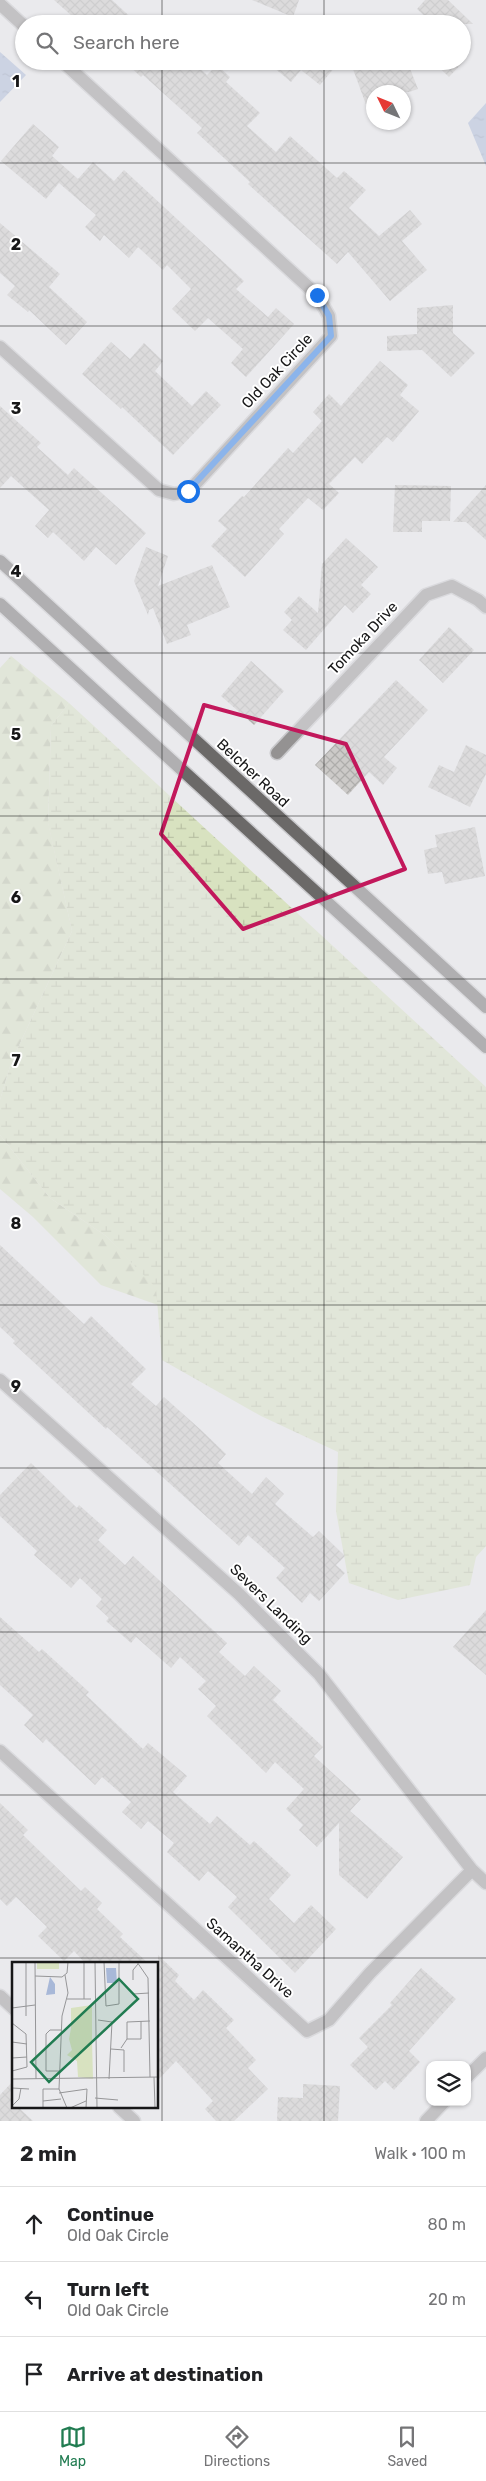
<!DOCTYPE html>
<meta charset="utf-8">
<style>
body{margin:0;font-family:Rubik,sans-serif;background:#f2f2f2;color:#202124}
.controls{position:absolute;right:15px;bottom:15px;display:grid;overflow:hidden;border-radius:10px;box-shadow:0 1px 4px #0004}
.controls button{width:45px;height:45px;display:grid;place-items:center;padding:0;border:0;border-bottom:1px solid #e0e0e0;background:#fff;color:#202124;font:25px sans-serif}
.compass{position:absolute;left:366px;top:85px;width:45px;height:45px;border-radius:50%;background:#fff;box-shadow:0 1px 4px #0004;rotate:313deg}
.stop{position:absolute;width:15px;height:15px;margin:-11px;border:4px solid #1a73e8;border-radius:50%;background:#fff}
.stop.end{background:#1a73e8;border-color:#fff;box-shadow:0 1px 5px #0008}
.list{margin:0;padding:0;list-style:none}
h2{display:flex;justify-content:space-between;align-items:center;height:65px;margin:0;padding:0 20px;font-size:21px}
h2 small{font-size:16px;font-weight:400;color:#757577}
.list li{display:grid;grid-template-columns:32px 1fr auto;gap:15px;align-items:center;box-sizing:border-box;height:75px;padding:0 20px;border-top:1px solid #e0e0e0}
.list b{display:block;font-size:19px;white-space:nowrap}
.list p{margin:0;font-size:16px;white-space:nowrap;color:#757577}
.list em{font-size:16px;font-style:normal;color:#757577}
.icon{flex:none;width:28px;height:28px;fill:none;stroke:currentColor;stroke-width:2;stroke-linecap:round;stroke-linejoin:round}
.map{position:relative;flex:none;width:486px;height:2121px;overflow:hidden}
.search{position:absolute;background:#fff;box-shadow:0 1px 4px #0004;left:15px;right:15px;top:15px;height:55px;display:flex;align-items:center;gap:12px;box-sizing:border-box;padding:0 18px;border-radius:28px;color:#757577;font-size:19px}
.sheet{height:290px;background:#fff}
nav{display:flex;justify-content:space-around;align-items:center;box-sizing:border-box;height:70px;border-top:1px solid #e0e0e0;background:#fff;font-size:14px;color:#757577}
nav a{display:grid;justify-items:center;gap:2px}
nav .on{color:#217c51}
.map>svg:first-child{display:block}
</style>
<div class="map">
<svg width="486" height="2121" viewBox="0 0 486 2121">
<defs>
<pattern id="forest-firs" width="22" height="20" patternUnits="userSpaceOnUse" patternTransform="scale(1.25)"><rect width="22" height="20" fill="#d8e2c0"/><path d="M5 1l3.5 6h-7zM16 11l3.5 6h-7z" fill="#b9c1a4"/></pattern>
<pattern id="wetland-marsh" width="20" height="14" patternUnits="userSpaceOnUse" patternTransform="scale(1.25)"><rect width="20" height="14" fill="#d8e2c0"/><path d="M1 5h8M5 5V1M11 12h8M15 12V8" fill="none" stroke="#b9c1a4"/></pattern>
<pattern id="water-ripples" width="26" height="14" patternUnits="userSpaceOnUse" patternTransform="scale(1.25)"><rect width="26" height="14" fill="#a8b8d8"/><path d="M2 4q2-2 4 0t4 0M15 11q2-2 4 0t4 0" fill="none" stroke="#909db9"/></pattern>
<pattern id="building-cross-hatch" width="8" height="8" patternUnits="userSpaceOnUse" patternTransform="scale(1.25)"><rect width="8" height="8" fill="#cccac8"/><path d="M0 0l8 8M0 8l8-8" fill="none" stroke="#aeadab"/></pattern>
</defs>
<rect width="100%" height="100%" fill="#eaeaed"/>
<path fill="url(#forest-firs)" d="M11,656L69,703L51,726L48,822L72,931L11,1063L0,1100V668Z
M0,1135L50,1198L106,1236L157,1288L158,1305L101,1285L33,1217L0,1189Z"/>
<path fill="url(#wetland-marsh)" d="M69,703L486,1087V1546L476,1557L470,1585L398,1600L349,1583L336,1511L338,1452L261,1416L162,1360L156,1288L106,1236L50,1198L0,1135V1100L11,1063L72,931L48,823L51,726Z"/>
<path fill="url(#water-ripples)" d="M0,52L26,75L0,102Z
M486,103V166L468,123Z"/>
<path fill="url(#building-cross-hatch)" d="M54,0H112L138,24H81Z
M252,0H299L293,17Z
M425,0H448L473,24H433L417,9Z
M124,61H192L207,75L217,65L230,77L226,82L260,113L247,126L276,152L290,136L337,178L344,171L366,190L349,208L379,236L410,210L422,224L402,241L427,270L390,301L348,252L337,264L248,184L250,182L197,133L202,128L143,75L141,77Z
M266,61H340L320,85L301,70L291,82Z
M350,61H407L418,89L409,92H374L372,121Z
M432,61H464L449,77Z
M33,124L59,147L52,156L78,179L93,162L114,181L124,170L244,281L236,289L268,317L276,308L294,324L246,377L231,363L243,349L208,318L195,331L172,309L191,289L167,265L163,270L138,247L129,258L104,235L100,241L85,227L96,215L59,183L46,199L1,161Z
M0,223L60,274L49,287L87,322L66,345L29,310L28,312L7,295L15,286L0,273Z
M453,305V333L475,353L451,377L422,350L387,351V336L417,334V308Z
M111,342L130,359L144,343L163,361L155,371L192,406L206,391L221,405L173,455L122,407L121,409L82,374Z
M380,361L408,385L400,395L419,411L393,442L387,437L362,464L355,457L329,484L339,493L323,510L308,498L279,529L284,534L245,577L211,546L227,529L218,521L242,496L244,497L288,448L293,453L322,421L313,412L329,394L341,406Z
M0,406L41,443L37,447L68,475L74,468L146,533L116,565L96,547L84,561L53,532L48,538L35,526L49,510L11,476L0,488Z
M395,485L451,486L450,521H422V532H393Z
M486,485V540L466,522H453Z
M346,538L378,567L361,585L371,594L353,613L345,605L306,650L283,630L292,620L284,612L299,596L318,613L322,564Z
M146,547L168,556L158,586L212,565L230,607L187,625L191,635L167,644L153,608L149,610L148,615L134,581Z
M449,627L474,650L443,683L419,660Z
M251,661L284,691L254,725L221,696Z
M396,680L428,710L384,757L397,768L383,785L369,772L348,795L315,765Z
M466,745L486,755V774L470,807L428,787L439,765L454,772Z
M475,827L485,876L445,884L442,872L428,874L424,850L437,847L435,835Z
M0,1245L84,1324L91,1316L146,1369L131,1384L156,1406L164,1397L201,1430L226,1454L218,1463L252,1494L266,1477L284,1494L275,1504L313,1537L319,1531L345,1556L336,1565L345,1573L319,1601L310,1593L302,1603L276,1578L285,1568L248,1535L239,1546L107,1427L106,1429L13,1343L15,1341L0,1327Z
M31,1463L77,1508L79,1505L107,1530L98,1540L125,1565L133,1556L227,1643L219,1652L245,1676L254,1666L281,1691L273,1700L323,1747L314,1756L361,1799L350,1811L403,1857L367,1899L339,1875V1823L317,1847L299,1830L303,1825L286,1809L304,1789L275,1762L266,1773L207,1716L216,1706L198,1689L206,1681L180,1657L171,1668L136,1637L131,1643L106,1621L109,1618L96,1606L102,1599L80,1578L71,1588L34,1555L37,1551L0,1516V1495Z
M486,1610V1675L453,1647Z
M0,1617L39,1652L42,1649L89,1692L86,1695L143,1749L148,1743L187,1776L173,1792L210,1824L217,1816L250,1845L254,1841L291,1875L269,1899L294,1923L311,1905L336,1929L295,1973L228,1907L237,1897L208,1871L199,1881L167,1852L174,1843L148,1821L141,1829L122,1812L131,1802L102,1777L95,1785L46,1739L43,1743L24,1725L33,1715L0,1685Z
M0,1803L28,1830L23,1835L81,1891L85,1887L102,1903L97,1909L123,1934L120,1937L149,1964H86L74,1951L64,1961L38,1936L47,1927L16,1897L7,1906L0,1899Z
M158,1955L179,1975L175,1981L194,2000L203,1990L234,2020L226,2028L256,2060L248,2068L268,2089L234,2121H216L205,2109L213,2101L176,2061L158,2080Z
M421,1968L456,1999L409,2051L420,2062L394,2090L385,2081L376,2090L350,2065L368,2047L359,2038L392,2005L390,2003Z
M14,2080V2107H18L33,2121H0V2095Z
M303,2084L340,2086L338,2121H277L278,2097L303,2098Z"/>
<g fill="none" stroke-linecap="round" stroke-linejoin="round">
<defs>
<path id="minor" d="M0,4L24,26
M0,347L159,490L174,494L189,491L331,336L329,316L317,295L62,61
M277,753L426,595L452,586L478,600L486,607
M0,1380L239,1594L319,1674L472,1870L486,1883
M0,1751L307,2031L329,2020L370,1973L472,1870"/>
<path id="tertiary" d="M0,1996L14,2009
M467,2077L486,2058
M119,2107L134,2121
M426,2121L444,2102"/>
<path id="secondary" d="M0,561L486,1007
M0,604L486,1047"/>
</defs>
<use href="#minor" stroke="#c8c8cb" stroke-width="15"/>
<use href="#tertiary" stroke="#c8c8cb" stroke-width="15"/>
<use href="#secondary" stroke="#c8c8cb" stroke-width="15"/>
<use href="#minor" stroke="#949292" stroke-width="12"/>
<use href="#tertiary" stroke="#949292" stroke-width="12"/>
<use href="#secondary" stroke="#6b6968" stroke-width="12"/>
</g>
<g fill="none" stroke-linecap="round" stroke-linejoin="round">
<path stroke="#1a73e8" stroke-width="6" d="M188,491L331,336L329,316L317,295"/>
</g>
<path d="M0 0H486V2121H0ZM204,705L346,744L405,869L243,929L161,834Z" fill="#eaeaed" fill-opacity=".55" fill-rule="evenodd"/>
<path fill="none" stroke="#c2185b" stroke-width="4" stroke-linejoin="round" d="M204,705L346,744L405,869L243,929L161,834Z"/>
<path fill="none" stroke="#171718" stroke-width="1" stroke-opacity="0.55" d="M162,0V24M324,0V24M162,61V2121M324,61V2121M0,163H486M0,326H486M0,489H486M0,653H486M0,816H486M0,979H486M0,1142H486M0,1305H486M0,1468H486M0,1632H486M0,1795H486M0,1958H486"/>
<g text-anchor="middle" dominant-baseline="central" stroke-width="4" stroke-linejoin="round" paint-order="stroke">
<g font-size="15" fill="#171718" stroke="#fff">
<text transform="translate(277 371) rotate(-47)">Old Oak Circle</text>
<text transform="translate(363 638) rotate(-47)">Tomoka Drive</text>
<text transform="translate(253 773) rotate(43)">Belcher Road</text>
<text transform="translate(271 1604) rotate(44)">Severs Landing</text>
<text transform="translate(250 1958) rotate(42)">Samantha Drive</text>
</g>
</g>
<g transform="translate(12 1962)">
<rect width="146" height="146" fill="#eaeaed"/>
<path d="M25,0H47V7H25Z" fill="#d8e2c0"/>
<path d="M80,43V47L71,56L63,59L59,74V46Z" fill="#d8e2c0"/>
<path d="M80,47V78L81,117L66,115L65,99L55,93L60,88L57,77L60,61Z" fill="#d8e2c0"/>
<path d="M94,6H104L105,21H95ZM38,15L43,22V32L34,33Z" fill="#a8b8d8"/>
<path fill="none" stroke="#969698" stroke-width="1" d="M23,0L24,117M72,0V37M83,0L85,146M92,0L94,44L107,42V0M125,0L136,16L138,115M53,13L56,31L50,54L47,127L55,146M23,14L50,15L55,11L56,0M121,18V8L126,2M121,32L137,31M55,37H79M0,46L23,43M14,54V0M86,58L100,60L97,117M0,61L14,72L15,105L0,109M115,77V60L138,59M0,80L15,82M109,86L115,77H129V59M99,87L112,88V110M0,96L15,95M47,109H34V72L38,68H49M142,115L143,146M0,117L147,115M0,126L17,127M47,131L75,127L74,146M83,136L106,138M31,139L49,137M0,144L7,137L9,126M31,146V127H47M58,146L74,139"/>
<path fill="#217c51" fill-opacity="0.15" stroke="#217c51" stroke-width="2.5" d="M107,17L126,37L37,120L19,100Z"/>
<rect width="146" height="146" fill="none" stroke="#171718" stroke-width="2.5"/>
</g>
<g font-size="16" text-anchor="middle" font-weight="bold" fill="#171718" stroke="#fff" stroke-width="4" stroke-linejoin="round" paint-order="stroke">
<text x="16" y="87">1</text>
<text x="16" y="250">2</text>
<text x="16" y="414">3</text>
<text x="16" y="577">4</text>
<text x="16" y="740">5</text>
<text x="16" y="903">6</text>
<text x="16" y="1066">7</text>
<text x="16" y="1229">8</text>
<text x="16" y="1392">9</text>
</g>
</svg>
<div class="controls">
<button><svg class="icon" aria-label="layers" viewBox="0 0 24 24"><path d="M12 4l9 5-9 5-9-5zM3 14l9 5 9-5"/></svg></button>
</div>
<svg class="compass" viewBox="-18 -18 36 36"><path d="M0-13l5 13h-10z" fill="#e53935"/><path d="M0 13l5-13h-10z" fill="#757577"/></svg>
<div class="stop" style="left:188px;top:491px"></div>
<div class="stop end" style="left:317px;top:295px"></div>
<div class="search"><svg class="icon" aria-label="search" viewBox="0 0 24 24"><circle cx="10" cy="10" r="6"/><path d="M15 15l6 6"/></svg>Search here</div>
</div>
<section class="sheet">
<h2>2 min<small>Walk · 100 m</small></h2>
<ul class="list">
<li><svg class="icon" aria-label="ahead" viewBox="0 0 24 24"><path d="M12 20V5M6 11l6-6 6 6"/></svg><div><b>Continue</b><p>Old Oak Circle</p></div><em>80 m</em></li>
<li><svg class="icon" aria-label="left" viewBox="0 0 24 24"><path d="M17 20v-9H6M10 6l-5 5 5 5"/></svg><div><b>Turn left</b><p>Old Oak Circle</p></div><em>20 m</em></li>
<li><svg class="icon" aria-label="arrive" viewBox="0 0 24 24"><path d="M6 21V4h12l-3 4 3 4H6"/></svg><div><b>Arrive at destination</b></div></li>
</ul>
</section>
<nav>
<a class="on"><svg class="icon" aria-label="map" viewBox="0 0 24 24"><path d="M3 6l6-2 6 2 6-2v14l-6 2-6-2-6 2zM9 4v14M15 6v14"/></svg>Map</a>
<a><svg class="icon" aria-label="directions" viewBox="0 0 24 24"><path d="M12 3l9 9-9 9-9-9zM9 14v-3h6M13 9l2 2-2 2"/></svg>Directions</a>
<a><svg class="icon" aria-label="saved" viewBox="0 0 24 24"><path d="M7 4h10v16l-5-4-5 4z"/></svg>Saved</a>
</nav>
